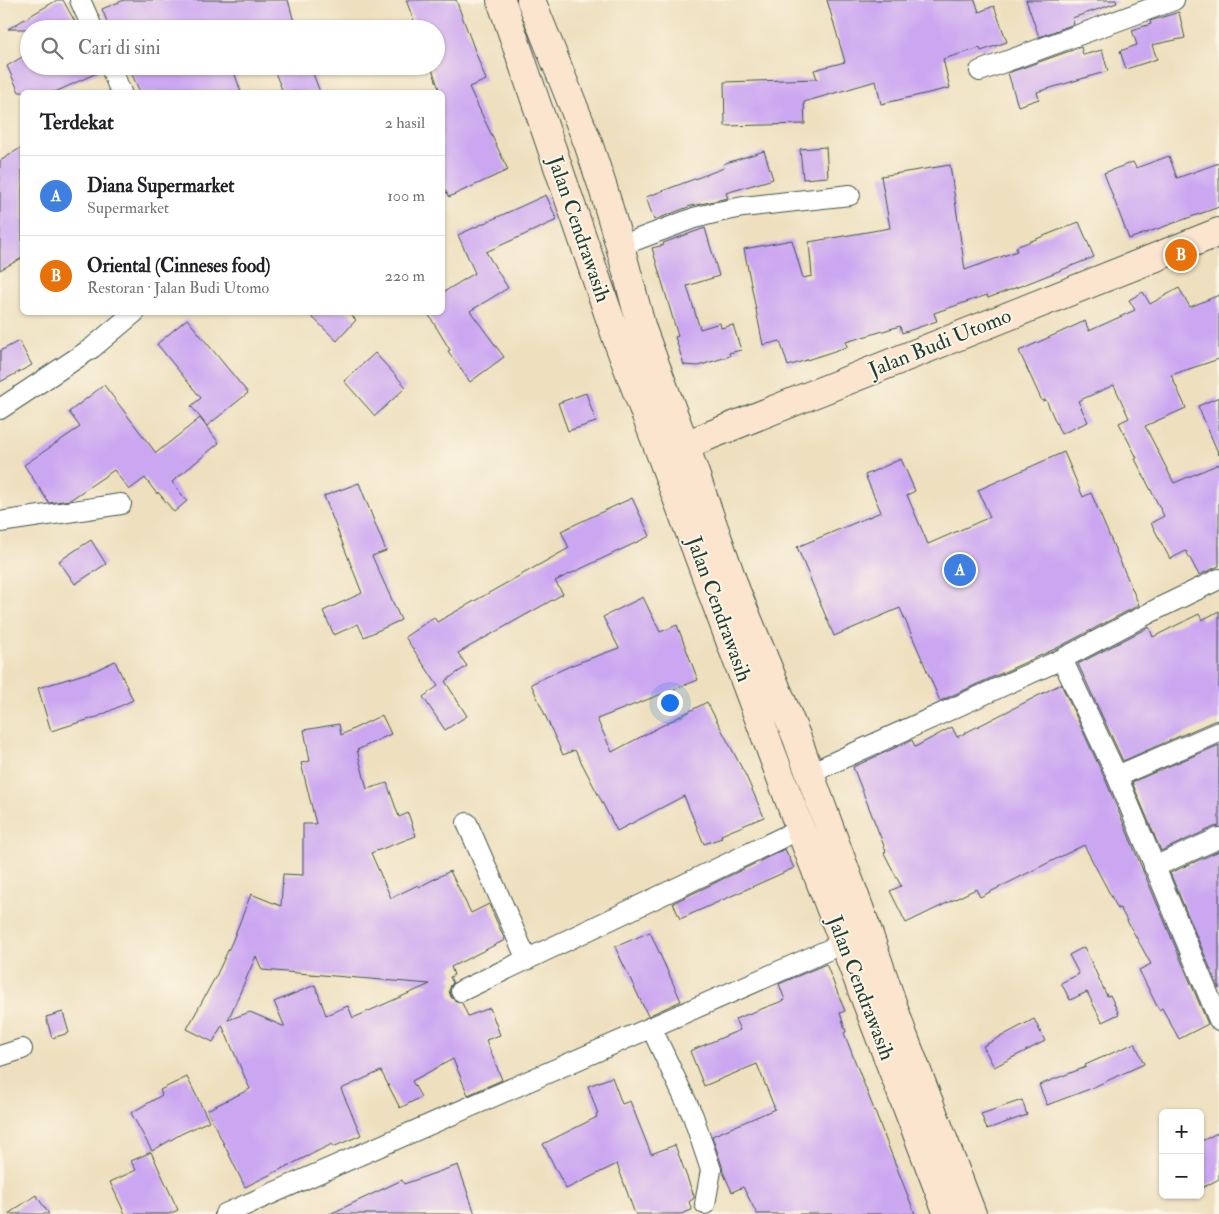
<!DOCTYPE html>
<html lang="id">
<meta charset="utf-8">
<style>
body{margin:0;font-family:"IM FELL Double Pica",serif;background:#f6f6f6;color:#202124}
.controls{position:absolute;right:15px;bottom:15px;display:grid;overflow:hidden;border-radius:8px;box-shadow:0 1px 4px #0004}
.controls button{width:45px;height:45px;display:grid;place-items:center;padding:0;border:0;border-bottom:1px solid #e0e0e0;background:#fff;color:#202124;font:25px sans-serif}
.you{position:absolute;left:669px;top:702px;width:18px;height:18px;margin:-12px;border:4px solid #fff;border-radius:50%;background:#1a73e8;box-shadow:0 0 0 8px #1a73e833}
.badge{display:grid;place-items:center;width:32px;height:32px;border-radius:50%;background:#0b8043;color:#fff;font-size:16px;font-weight:700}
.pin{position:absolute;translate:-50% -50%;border:2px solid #fff;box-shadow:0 1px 5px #0006}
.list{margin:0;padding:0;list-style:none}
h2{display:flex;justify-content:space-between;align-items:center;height:65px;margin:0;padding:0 20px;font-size:21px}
h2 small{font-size:16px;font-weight:400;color:#757577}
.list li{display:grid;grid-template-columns:32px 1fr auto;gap:15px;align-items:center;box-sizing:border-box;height:80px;padding:0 20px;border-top:1px solid #e0e0e0}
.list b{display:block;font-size:19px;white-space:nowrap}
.list p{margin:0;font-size:16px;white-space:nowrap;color:#757577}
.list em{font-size:16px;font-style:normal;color:#757577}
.icon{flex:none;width:28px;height:28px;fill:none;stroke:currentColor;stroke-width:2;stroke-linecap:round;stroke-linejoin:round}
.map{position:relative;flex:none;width:1219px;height:1214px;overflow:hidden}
.search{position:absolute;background:#fff;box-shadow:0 1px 4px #0004;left:20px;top:20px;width:425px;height:55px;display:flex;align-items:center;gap:12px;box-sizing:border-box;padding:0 18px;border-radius:28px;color:#757577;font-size:19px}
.panel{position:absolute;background:#fff;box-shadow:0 1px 4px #0004;left:20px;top:90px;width:425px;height:225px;border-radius:8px}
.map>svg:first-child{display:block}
</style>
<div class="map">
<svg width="1219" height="1214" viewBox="0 0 1219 1214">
<rect width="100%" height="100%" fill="#fcf5e5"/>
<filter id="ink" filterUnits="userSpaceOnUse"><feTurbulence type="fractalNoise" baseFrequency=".02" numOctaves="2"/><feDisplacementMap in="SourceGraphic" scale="10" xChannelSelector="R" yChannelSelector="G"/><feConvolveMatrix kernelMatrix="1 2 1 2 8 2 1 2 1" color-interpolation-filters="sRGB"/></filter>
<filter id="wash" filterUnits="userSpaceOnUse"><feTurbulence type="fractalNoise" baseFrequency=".0096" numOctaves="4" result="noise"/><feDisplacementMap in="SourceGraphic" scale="20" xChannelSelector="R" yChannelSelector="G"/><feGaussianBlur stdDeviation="1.12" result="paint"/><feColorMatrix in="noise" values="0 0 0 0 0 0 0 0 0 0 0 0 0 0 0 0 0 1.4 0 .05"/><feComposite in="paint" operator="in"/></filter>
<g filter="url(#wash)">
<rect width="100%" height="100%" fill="#eee0bf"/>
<g id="blocks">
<path fill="#cca7f1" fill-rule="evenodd" d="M57,0H63L79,29H8Z
M124,0H288L296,29H110L102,9Z
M406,0H456L486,80L469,87L508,170L449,197L442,184V92H440L431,66H436V29H417Z
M827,0H975L979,12L994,6L1007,42L981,51L980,48L943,59L950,88L881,104L876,81L804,102L805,124L725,126L724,82L817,79L814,70L845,62Z
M1026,0H1116L1117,3L1072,18L1074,24L1039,37Z
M1179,12L1185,38L1152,45L1157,59L1126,69L1120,51L1137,45L1132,30L1151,24L1150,21Z
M1081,47L1083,55L1102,50L1108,71L1037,92L1039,99L1018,106L1008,73Z
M29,53V66H98L99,72L55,92H19L7,66Z
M128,66H232L241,92H140Z
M286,66H310L320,92H283L274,70Z
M22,147V258L0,270V161Z
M826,147L828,177L803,179L800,149Z
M764,151L773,179L726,193L728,198L691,206L654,220L646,197L724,168L723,164Z
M1169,156L1177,178L1219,163V207L1129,239L1104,173L1133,162L1136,168Z
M950,165L965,270L1017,251L1016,247L1079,222L1094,257L1031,282L988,298L987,295L934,313L937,321L902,333L900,326L846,342L847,347L788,366L780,341L763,345L744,249L792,240L803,278L812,276L809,242L890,228L881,176Z
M546,195L557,220L486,252L508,288L470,311L504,357L470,382L448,351L450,350L427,312H442V293L475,273L458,235Z
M705,228L719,276L687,286L700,329L720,323L721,328L733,325L741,350L729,353L730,356L698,366L684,365L675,337L678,336L652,248L664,245L663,243Z
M1179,288L1190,307L1219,295V359L1171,375L1186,408L1145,426L1174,483L1219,464V566L1199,575L1186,551L1170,559L1151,523L1164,516L1135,459L1137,458L1119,423L1129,418L1114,385L1078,401L1088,422L1061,434L1046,400L1042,401L1019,351L1085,321L1089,331L1135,310L1129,300L1143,292L1150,304Z
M307,312H348L356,320L337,341Z
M187,319L248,393L207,426L191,406L201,398L157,344Z
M19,341L32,365L0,382V351Z
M375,353L406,387L375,416L344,381Z
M104,385L156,453L200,418L219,443L172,482L187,501L174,512L158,492L157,494L145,478L129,490L114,470L70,500L49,503L24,465L80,427L69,412Z
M586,393L596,422L568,431L558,403Z
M1219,397V455L1198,406Z
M1064,452L1083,497L1091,493L1139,605L1057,648L940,701L900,608L834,636L797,547L881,512L865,475L901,459L915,491L907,495L928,544L990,517L978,490Z
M359,483L386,551L372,556L401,620L364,637L358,624L334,635L323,611L362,593L324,496Z
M632,498L650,536L555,581L563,594L458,653L467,666L445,681L467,716L445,730L423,697L438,686L405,637L434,617L437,622L569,548L561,531Z
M91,540L106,564L75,584L59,561Z
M643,597L660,632L677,625L698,680L597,719L612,752L707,702L746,776L764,817L721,835L722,838L704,844L684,796L617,831L575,750L563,755L531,684L572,665L619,648L603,617Z
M1219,611V720L1214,721L1123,761L1078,664L1149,627L1153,637L1199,614L1202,620Z
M115,661L133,700L97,717L51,731L38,688L94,671Z
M1061,684L1106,781L1142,868L1143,871L1145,875L1208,1024L1179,1039L1162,1008L1159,1010L1139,970L1151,964L1120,908L1118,909L1084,845L980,897L976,889L906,923L890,891L901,886L884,853L886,851L853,767L912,740L915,747L952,727L957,737Z
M382,715L391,734L357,750L367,789L387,783L399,817L408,813L416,836L371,853L391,898L418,885L419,887L450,871L471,913L489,904L505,940L451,967L454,975L450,977L453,983L451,985L449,991L451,997L454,1000L462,1003L468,1016L490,1008L500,1035L486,1040L502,1080L468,1095L453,1059L412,1081L421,1097L400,1108L381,1071L341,1089L361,1135L333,1147L332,1144L245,1187L207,1110L250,1089L222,1025L213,1042L187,1029L217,974L232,942L251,894L281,906L283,874L303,875V824H316L301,763L310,761L304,730L339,724L341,735ZM256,956L262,970L430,984L353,1018L348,1006L326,1015L315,985L274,1002L285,1027L250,1012L228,1020Z
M1219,745V826L1214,827L1161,851L1132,782Z
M785,849L794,868L680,919L673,903Z
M1219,851V989L1170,873Z
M650,932L681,1001L648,1016L615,947Z
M1084,947L1107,996L1110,995L1119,1014L1102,1022L1087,992L1070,1000L1061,983L1079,974L1069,955Z
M826,964L845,1011L840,1013L846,1032L844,1033L915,1214H757L743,1187L732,1192L723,1172L722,1166L712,1136L775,1109L757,1064L704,1086L690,1051L740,1030L735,1019L785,1000L779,984Z
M63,1012L69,1033L52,1038L46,1017Z
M1034,1019L1045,1041L994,1067L983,1046Z
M1135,1043L1144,1064L1087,1090L1047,1105L1039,1085L1086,1067L1085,1065Z
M187,1077L209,1121L181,1134L152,1151L131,1113L162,1095L160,1090Z
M612,1077L622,1104L630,1101L651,1154L675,1145L694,1196V1198L689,1202L692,1210L681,1214H635L617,1164L566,1189L543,1144L597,1117L596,1115L598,1114L588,1086Z
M1022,1100L1027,1115L987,1129L981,1114Z
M1219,1132V1179L1200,1189V1142Z
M151,1152L178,1210L169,1214H125L110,1182L136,1170L131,1161Z
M458,1165L475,1214H330L402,1180L404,1184Z
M36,1195L49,1214H8Z"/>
</g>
</g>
<g filter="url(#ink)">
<use href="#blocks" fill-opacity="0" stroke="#3e5549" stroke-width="1"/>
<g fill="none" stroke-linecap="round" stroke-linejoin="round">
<defs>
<path id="street" d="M80,0L93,29
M110,66L121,92
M980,71L1174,0
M620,246L694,218L718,212L743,207L850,195
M0,409L92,348L135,312
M0,522L121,504
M1062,659L1117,776L1219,1020
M810,773L1062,659L1159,608L1219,579
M1117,776L1219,732
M467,823L527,960
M1154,867L1219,838
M461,991L800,829
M651,1027L693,1116L711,1170L705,1204
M0,1056L22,1049
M225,1214L844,943"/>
<path id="secondary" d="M501,0L618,342L661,455L800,829L948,1214
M531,0L588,143L603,188L620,246L642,329L685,445L736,591L797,738L823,810L867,929L903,1035L972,1214
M668,452L1219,232"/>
</defs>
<use href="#street" stroke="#3e5549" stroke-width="22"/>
<use href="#secondary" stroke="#3e5549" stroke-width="30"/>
<use href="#street" stroke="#fff" stroke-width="20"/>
<use href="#secondary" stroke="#fce5cf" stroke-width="28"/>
</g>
</g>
<g text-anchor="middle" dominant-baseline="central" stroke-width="4" stroke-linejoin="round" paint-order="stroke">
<g font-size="21" fill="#1f3d34" stroke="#fcf5e5">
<text transform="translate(579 229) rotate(71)">Jalan Cendrawasih</text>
<text transform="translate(940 343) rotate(-22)">Jalan Budi Utomo</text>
<text transform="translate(719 609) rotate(70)">Jalan Cendrawasih</text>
<text transform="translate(861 988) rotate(69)">Jalan Cendrawasih</text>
</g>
</g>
</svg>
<div class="controls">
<button>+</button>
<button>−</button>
</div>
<div class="you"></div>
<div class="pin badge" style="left:960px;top:570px;background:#3f7fe0">A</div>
<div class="pin badge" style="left:1181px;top:255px;background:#e8710a">B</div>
<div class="search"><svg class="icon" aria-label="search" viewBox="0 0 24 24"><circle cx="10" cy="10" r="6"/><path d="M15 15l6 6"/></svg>Cari di sini</div>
<section class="panel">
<h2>Terdekat<small>2 hasil</small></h2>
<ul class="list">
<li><span class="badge" style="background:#3f7fe0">A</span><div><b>Diana Supermarket</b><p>Supermarket</p></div><em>100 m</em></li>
<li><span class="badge" style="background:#e8710a">B</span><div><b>Oriental (Cinneses food)</b><p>Restoran · Jalan Budi Utomo</p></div><em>220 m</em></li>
</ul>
</section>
</div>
